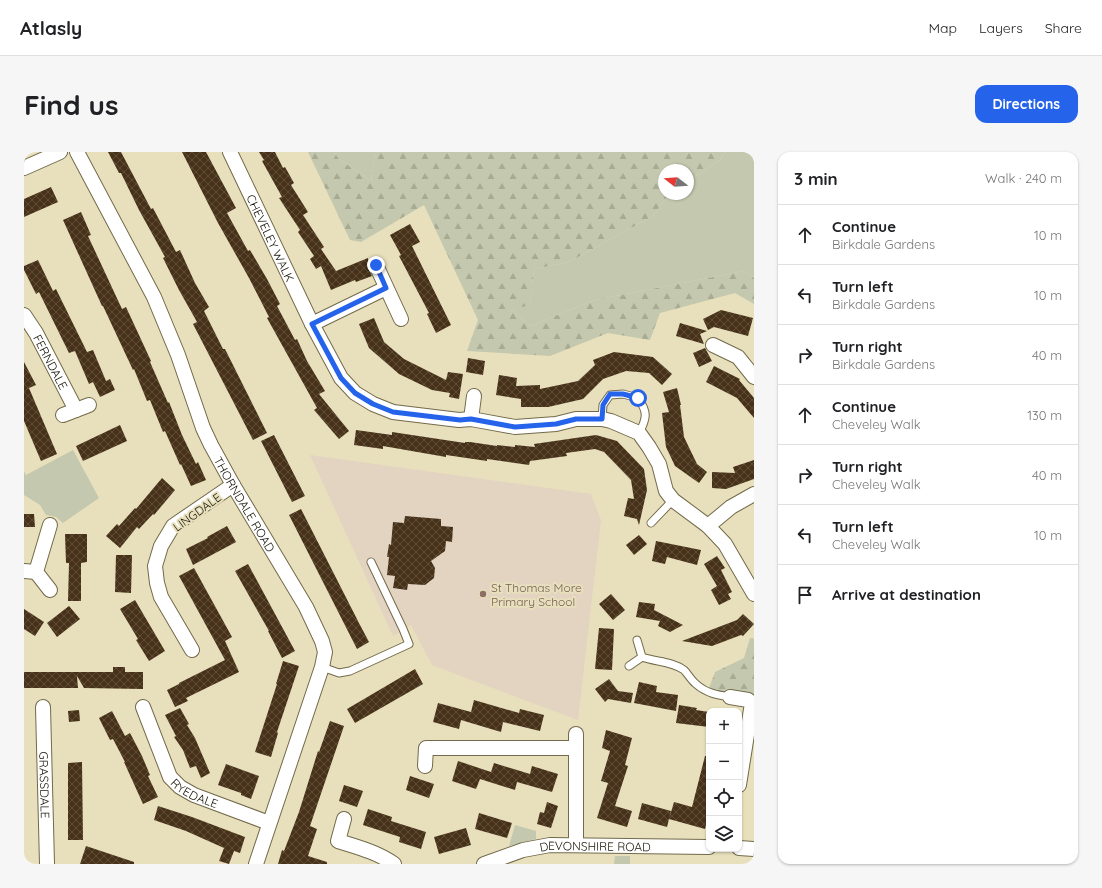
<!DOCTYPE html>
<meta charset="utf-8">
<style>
body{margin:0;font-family:Quicksand,sans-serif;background:#f6f6f6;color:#202124}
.controls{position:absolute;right:12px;bottom:12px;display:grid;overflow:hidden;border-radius:8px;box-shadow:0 1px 3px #0004}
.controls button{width:36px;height:36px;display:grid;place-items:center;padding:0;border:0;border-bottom:1px solid #e0e0e0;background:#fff;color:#202124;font:20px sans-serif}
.compass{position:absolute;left:634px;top:12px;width:36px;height:36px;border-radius:50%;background:#fff;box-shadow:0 1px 3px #0004;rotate:287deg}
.stop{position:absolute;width:12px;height:12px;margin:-9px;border:3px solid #2563eb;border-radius:50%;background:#fff}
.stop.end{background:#2563eb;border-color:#fff;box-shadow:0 1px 4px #0008}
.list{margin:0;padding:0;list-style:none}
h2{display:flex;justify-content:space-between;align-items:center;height:52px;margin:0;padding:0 16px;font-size:17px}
h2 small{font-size:13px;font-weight:400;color:#757577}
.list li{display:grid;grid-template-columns:26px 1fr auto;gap:12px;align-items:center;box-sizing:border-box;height:60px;padding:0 16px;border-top:1px solid #e0e0e0}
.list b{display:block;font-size:15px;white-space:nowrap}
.list p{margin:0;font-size:13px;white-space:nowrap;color:#757577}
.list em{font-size:13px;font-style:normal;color:#757577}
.icon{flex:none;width:22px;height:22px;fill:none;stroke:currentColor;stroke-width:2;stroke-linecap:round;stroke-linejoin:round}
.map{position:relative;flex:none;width:730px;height:712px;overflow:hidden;border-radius:12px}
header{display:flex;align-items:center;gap:24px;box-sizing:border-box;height:56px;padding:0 20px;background:#fff;border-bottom:1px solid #e0e0e0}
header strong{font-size:19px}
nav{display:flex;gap:22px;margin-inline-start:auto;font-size:14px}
.intro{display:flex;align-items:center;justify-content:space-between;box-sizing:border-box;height:96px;padding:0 24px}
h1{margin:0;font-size:28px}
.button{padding:10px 18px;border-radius:12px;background:#2563eb;color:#fff;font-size:14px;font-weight:700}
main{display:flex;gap:24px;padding:0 24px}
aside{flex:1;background:#fff;border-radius:12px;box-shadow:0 1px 3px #0004}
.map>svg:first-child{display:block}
</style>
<header>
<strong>Atlasly</strong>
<nav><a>Map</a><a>Layers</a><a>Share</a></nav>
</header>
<div class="intro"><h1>Find us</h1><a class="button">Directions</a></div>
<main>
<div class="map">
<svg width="730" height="712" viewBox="0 0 730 712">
<defs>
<pattern id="forest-firs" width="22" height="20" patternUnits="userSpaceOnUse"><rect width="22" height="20" fill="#c4c8ae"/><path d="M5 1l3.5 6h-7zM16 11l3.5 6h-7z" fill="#a8ab94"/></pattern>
<pattern id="building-cross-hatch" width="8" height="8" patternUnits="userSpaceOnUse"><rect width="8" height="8" fill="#473219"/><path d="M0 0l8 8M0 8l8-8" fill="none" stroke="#5e4d38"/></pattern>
</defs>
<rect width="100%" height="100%" fill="#e8e0bc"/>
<path fill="#e3d3c1" d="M286,303L567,342L577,368L554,568L408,513L387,473L369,484Z"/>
<path fill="#c4c8ae" d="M310,0H351L347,29L315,7Z
M702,0H730V126L720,119L571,148L506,174L487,158L506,152L510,117L545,110L629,64L645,42H664V29L695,9Z
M49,298L75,346L39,371L32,365L22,363L16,353L0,343V319L2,323Z
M491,673L512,679V687L485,694Z
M591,704H606V712H590Z"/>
<path fill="url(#forest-firs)" d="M284,0H310L315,7L347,29L351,0H702L695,9L664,29V18H640V42H645L629,64L545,110L510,117L506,153L487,158L506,174L571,148L720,119L730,126V152L711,141L636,161L626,188L584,181L526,204L443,199L454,168L400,53L337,90L326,88Z
M726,486L730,487V547L685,536L691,520L720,506Z"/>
<path fill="url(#building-cross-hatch)" d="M84,0H97L127,57L129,56L152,100L156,98L171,131L185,155L180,159L199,197H201L243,281L229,288L169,172L173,170L155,138L139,106L141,105L115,58L97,21H95Z
M158,0H182L212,56L203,61L224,99L226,98L243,127L256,152L253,154L271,188L273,187L283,209L301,239L295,242L325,279L315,287L290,258L293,256L243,166L245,165L225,126L194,71Z
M235,0H251L259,16L261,15L270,31L267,33L284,60L279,63L300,95L297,97L312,119L344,106V116L348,124L332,130L331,128L307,138L297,114L292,117L286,107L290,104L274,80L276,78L255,46L258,45L238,9L240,8Z
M27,35L34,50L0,65V47Z
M57,60L67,83L64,84L98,157L102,155L127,209L126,210L144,251L145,250L158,283L172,312L174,310L182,328L167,334L157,312L156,313L141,279L139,280L126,248L123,249L110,217L109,218L79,154H78L39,68Z
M386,72L396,90L388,94L427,173L412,181L403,162L405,161L375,104L377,103L366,83Z
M14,108L29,139L32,137L63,200L69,198L82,229L86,227L91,238L76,245L69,230L65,232L51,199L45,201L15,140L12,142L0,118V114Z
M697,158L729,166L724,184L690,175L684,178L679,167Z
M350,166L360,190L380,207L422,228L424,220L439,222L435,247L425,245L426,241L408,238L375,222L345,196L335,172Z
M656,171L683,179L676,182L680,192L652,184Z
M681,196L688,209L675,215L669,201Z
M590,200L629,205L648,222L638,233L625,221L602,219L579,227L559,247L524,255H497V247L472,243L475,223L493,226L492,234L516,233V237L554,229L571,213L569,208Z
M444,206L461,209L459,223L442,220Z
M0,210L12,233L5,236L33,302L17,309L0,269Z
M690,214L716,227L715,228L730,246V266L713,246L682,230Z
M653,236L657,253H656L660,285L673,312L683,320L675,331L651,314L642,295L638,261L645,260L639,240Z
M96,273L103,289L59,309L52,294Z
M332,278L368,283V280L441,291V290H446L473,294V293L491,295V293L511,295L510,292L572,283L593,289L620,317L623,338L615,373L613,367L600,364L604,346L610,347L607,328L580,300L571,297L542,301L543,304L506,309L505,313L463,307V309L422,303V305L359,294V297L330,293Z
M250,283L281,344L268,350L237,289Z
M730,308V327L702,337L688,336V320L711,321L709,315Z
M138,326L151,338L130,363L129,362L115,377L113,375L96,396L82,384L93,372L95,374L111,356L112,357Z
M277,357L336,473L345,490L333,497L265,363Z
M0,362H10L11,375H0Z
M381,364L417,367V374L429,375L428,390L422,389L421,399L407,409L411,416L410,426L401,433L384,432L383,438L369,436L371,424L363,423L365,405H363L365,392L367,393L369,370L380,371Z
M203,374L212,390L169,413L162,397L184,386L183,385Z
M41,382H63V410L57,411V449H44L45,411H42Z
M615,383L623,392L610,403L602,393Z
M632,389L677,398L673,413L643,405L641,412L628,409Z
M92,403H108L107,441L91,440Z
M693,404L701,416L697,418L708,440L704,442L707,447L695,453L687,438L693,434L680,412Z
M224,412L271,499L258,506L244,479H245L211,419Z
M170,416L208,485L201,489L215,520L162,546L164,549L151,555L143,538L155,532V531L201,508L155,424Z
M587,442L601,458L589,468L575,452Z
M111,448L141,499L125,509L112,488L114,487L96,457Z
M615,450L631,452L630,458L659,473L646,480L634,474L636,469L612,465Z
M45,454L56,467L33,485L23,471Z
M0,457L20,470L11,484L0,477Z
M719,462L730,472L719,484L717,483L688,494L658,489L713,468Z
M575,476L590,477L588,518L571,517Z
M259,509L275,514L253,580L254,581L247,605L231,600L253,532H252Z
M89,515H101V520H119V537L60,536L53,524L54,536H0V520H89Z
M391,517L399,532L331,571L323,557Z
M585,527L594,539L609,541L607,551L584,547L581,550L571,537Z
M615,530L633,534L632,540L654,543L652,559L610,551Z
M450,548L495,561L496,557L520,563L516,579L479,570L477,580L437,568L435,577L409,570L414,551L447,560Z
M655,553L673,556L672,558L685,560V575L652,571Z
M156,556L165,572L163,573L171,586L186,621L177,626L172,614L166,616L159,598L150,585L152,584L141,563Z
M55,558L56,569L45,570L44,559Z
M88,559L101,584L106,581L118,604L126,623L124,624L134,645L119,652L100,610H101L89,587L86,588L75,566Z
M306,569L320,574L286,674L293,677L284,704L303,710V712H254L258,698L260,699L275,660L294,599L295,600Z
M582,578L608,586L601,613L604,614L591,654L608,659L603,675L573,666L584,631L577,629L586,599L578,596Z
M681,604H685V661L681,677L645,667L650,650L668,655Z
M434,609L467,620L470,611L506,622L508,614L534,622L528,640L493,630L491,638L456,627L452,637L428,629Z
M58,610L59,688H44V611Z
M202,612L235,624L227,647L217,643V641L194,633Z
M386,624L410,632L405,646L382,638Z
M320,633L339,639L333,655L315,649Z
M523,650L534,654L527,676L513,672L516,660L520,661Z
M618,651L647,659L643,675L614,667Z
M134,654L168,665L221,685L216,701L210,699L205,712L195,709L200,696L162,679L130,668Z
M344,657L368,665L367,669L402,680L397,697L375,690L376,685L339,673Z
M455,661L488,671L483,686L451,677Z
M442,676L447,693L415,702L410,685Z
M62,694L110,710V712H56Z"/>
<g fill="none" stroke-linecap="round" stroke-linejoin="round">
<defs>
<path id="lane" d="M578,267L579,253L586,243L599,242L614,246C624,260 623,266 615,281
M627,371L649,348
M613,488L618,505
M605,514L618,505C631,510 648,509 660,518C664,522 667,528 672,532C682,541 693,543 706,545
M298,515L315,521L326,519L385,492L379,477L347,410"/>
<g id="street">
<path id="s1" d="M53,0L130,145L154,203L179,276L187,293L209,333L282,455L298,489L301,500L298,515L232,712"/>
<path id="s2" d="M206,0L288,172L317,226L331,241L349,252L369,260L435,268L447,267L491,275L532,272L552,267H578L587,269L615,281L625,295L635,312L642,339L649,348L684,374L701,392L730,442"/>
<path d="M0,16L36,0"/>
<path d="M352,113L377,167"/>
<path id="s3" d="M0,163L12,181L52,258"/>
<path d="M288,172L362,136"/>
<path d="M689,193L714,205L730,225"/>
<path d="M39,263L65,253"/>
<path d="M447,267L450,244"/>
<path d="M26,373L12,420L26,438"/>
<path d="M684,374L707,355L730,342"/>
<path d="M0,419L12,420"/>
<path d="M168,498L137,445L133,431L131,414L137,394L149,374L209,333"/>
<path d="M706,545L724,548L728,551L715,633"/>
<path id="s4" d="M19,555L23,712"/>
<path id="s5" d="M119,555L146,625L156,635L170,643L245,671"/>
<path d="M552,582V693"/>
<path d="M401,614L402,596H552"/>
<path d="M320,667L314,689C333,695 353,700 370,712"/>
<path d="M715,696L730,697"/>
<path id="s6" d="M460,712L499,698L526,693L685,695"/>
</g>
</defs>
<use href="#lane" stroke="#726a4a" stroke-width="9"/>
<use href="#street" stroke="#726a4a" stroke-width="16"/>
<use href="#lane" stroke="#fff" stroke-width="7"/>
<use href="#street" stroke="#fff" stroke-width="14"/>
</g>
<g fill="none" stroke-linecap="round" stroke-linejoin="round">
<path stroke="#2563eb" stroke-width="5" d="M352,113L362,136L288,172L317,226L331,241L349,252L369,260L436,268L447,267L491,275L532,272L552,267H578L579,253L586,242H599L614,246"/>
</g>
<circle fill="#8d6e63" stroke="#e8e0bc" stroke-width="1.5" cx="459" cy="442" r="4"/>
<g text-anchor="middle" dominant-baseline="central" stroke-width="4" stroke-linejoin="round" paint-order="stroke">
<g font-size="12" fill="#191608" stroke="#e8e0bc">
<text stroke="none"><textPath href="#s2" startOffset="95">CHEVELEY WALK</textPath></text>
<text stroke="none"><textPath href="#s3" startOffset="54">FERNDALE</textPath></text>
<text stroke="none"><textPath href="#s1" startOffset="391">THORNDALE ROAD</textPath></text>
<text transform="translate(173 360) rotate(-36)">LINGDALE</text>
<text stroke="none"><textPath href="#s4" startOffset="78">GRASSDALE</textPath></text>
<text stroke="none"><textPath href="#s5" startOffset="105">RYEDALE</textPath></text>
<text stroke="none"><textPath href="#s6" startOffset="114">DEVONSHIRE ROAD</textPath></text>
</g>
<g font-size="12" fill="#785e54" stroke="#e8e0bc" text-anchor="start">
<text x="467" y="435">St Thomas More<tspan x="467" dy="14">Primary School</tspan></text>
</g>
</g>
</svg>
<div class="controls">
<button>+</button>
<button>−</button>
<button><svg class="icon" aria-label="locate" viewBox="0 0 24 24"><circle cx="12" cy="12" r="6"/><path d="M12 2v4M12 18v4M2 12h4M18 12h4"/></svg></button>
<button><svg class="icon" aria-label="layers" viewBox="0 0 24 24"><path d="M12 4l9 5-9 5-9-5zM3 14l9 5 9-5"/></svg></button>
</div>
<svg class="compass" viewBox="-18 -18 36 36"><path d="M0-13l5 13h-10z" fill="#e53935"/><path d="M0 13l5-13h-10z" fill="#757577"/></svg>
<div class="stop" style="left:614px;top:246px"></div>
<div class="stop end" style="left:352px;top:113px"></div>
</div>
<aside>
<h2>3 min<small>Walk · 240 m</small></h2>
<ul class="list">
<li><svg class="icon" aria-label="ahead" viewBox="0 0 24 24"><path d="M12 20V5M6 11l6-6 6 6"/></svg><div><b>Continue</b><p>Birkdale Gardens</p></div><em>10 m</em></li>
<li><svg class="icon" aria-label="left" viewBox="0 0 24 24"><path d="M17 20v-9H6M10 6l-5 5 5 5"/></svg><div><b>Turn left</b><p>Birkdale Gardens</p></div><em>10 m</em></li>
<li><svg class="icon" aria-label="right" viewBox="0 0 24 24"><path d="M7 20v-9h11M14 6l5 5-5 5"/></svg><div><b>Turn right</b><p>Birkdale Gardens</p></div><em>40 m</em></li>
<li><svg class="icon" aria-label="ahead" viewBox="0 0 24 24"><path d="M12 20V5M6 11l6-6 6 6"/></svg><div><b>Continue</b><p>Cheveley Walk</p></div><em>130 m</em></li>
<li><svg class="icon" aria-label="right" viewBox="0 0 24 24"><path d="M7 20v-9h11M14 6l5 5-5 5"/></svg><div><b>Turn right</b><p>Cheveley Walk</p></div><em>40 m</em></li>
<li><svg class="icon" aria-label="left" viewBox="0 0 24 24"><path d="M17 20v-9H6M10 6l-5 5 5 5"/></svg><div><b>Turn left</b><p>Cheveley Walk</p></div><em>10 m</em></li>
<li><svg class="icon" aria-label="arrive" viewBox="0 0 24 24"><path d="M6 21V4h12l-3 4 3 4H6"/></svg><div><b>Arrive at destination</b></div></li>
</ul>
</aside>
</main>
